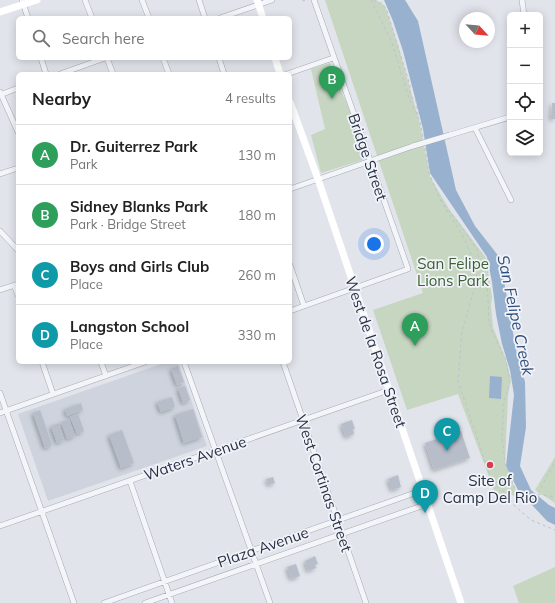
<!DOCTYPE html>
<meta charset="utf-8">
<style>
body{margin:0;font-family:Mulish,sans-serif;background:#f2f2f2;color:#222}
.controls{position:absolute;right:12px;top:12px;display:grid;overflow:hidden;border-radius:6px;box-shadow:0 2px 10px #0003}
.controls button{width:36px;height:36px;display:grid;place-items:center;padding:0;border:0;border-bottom:1px solid #e0e0e0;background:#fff;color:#222;font:20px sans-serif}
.compass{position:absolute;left:459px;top:12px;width:36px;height:36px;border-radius:50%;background:#fff;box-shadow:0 2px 10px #0003;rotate:116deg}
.you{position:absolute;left:374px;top:244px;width:14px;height:14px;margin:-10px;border:3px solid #fff;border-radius:50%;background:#1a73e8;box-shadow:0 0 0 6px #1a73e833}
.badge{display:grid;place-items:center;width:26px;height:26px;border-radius:50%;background:#db3b4e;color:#fff;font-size:13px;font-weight:700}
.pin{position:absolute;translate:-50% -33px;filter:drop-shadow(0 1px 2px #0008)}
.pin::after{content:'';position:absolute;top:21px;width:14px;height:12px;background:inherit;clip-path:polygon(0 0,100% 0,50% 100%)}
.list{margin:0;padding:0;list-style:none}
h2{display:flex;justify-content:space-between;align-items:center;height:52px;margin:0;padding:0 16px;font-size:17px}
h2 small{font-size:13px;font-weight:400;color:#767676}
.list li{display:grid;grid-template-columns:26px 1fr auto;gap:12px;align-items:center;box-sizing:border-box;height:60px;padding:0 16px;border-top:1px solid #e0e0e0}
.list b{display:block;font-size:15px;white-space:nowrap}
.list p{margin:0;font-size:13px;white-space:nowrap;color:#767676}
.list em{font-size:13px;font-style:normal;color:#767676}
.icon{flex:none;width:22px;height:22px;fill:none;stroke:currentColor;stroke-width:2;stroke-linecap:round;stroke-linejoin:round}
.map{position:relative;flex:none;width:555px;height:603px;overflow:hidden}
.search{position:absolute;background:#fff;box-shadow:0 2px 10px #0003;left:16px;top:16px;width:276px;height:44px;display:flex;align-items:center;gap:10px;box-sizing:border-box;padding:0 14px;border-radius:6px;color:#767676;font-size:15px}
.panel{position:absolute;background:#fff;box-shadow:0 2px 10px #0003;left:16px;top:72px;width:276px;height:292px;border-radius:6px}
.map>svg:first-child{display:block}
</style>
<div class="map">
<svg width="555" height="603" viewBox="0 0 555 603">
<defs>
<filter id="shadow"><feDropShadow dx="-2" dy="2" stdDeviation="2" flood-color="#0004"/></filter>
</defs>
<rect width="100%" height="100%" fill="#e1e4eb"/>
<path fill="#ced3dd" d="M167,362H178L207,446L48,501L18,414Z"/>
<path fill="#c6d6c1" d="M325,0H376L385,6L398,45L420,124L430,177L449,209L486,258L492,297L491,306L493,327L506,360L511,379L508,395L505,464L518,496L495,493L458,394L407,410L373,310L423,293Z
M330,63L369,158L321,173L311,135L325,129L311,69Z
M555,457V503L535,490Z
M555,567V603H519L513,586Z"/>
<path fill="#98b1ce" d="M384,0H405L418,21L456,190L475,226L500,258L516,350L525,382L526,427L520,466L531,490L549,505L555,508V525L547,521L518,490L506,466L514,395L510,370L502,344L496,314L492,282L487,257L430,173L423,129L403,51L393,21Z
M490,376L502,377L501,399L489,398Z"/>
<path fill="#b7bdc9" filter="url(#shadow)" d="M552,103H555V119H551Z
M178,366L184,382L177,385L171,369Z
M185,386L190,400L183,403L178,388Z
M172,397L175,407L161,412L157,402Z
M81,403L83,410L67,416L65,409Z
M193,409L202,437L184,443L175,415Z
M40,410L52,445L45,448L33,413Z
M78,414L84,431L77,434L70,417Z
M69,419L75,436L67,439L61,422Z
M352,420L355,429H353L354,434L346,437L341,424Z
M59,423L64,440L57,443L51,426Z
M122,430L134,463L121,468L109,435Z
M461,431L470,458L434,470L425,443Z
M398,475L401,487L392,490L388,479Z
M273,477L275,483L269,485L266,479Z
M315,556L318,564L315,565L316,568L308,571L305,561Z
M296,564L300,576L291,579L287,567Z"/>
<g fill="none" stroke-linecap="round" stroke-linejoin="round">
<defs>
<path id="street" d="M22,0L28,18
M85,0L92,18
M142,0L149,18
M199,0L205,18
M522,0L524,15
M220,18L272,0
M41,58L46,74
M107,58L113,74
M163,58L169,74
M219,58L224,74
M60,74L105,58
M287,74L333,58
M0,92L18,132
M0,95L18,88
M475,128L511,200
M450,135L510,117
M0,174L18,168
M290,189L413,146
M0,231L18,250
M290,265L304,306
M14,285L18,295
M0,290L18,284
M290,311L408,269L314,0
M42,362L53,394
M101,362L106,376
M184,362L270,603
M283,362L366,603
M0,393L74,603
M0,413L145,362
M130,481L172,603
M0,526L389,390
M104,603L423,490
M145,603L427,504"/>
</defs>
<use href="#street" stroke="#a5abb6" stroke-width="6"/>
<path stroke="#bfc2ca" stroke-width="1" stroke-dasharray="3 3" stroke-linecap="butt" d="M303,0V1L308,0
M371,0L391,40L409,98L420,121L423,137
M374,0L377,3H382L387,11L410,85V96L416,101L418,115
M425,148L429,173L441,201L463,236L475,264L477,279L462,332L458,381L489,473L515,506L531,520L555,530
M441,200L464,230L477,250L482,271L487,280L489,322L493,334L506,360L510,382L504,401L503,416L502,436L505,464L520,501L537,494L555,497
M538,493L555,462"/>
<use href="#street" stroke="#f4f5f9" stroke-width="5"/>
<path stroke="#fff" stroke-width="7" d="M257,0L263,18
M0,12L37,0
M275,58L280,74
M290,102L318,179L461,603"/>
<defs>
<path id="street-bridge" d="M413,146L450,135"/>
</defs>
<use href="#street-bridge" stroke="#a5abb6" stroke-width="6" stroke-linecap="butt"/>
<use href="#street-bridge" stroke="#f4f5f9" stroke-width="5"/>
</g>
<circle fill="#db3b4e" stroke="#f1f3f8" stroke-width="1.5" cx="490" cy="465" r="4"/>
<g text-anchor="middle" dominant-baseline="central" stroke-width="3.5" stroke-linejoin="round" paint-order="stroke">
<g font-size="15" fill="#273144" stroke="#f1f3f8">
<text transform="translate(368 157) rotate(71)">Bridge Street</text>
<text transform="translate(376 352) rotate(71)">West de la Rosa Street</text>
<text transform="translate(195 458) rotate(-19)">Waters Avenue</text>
<text transform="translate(324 483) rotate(71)">West Cortinas Street</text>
<text transform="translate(263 547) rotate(-19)">Plaza Avenue</text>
</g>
<g font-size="15" fill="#3b6133" stroke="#f1f3f8">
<text x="453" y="263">San Felipe<tspan x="453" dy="17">Lions Park</tspan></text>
</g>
<g font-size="15" fill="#273144" stroke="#f1f3f8">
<text x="490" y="480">Site of<tspan x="490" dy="17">Camp Del Rio</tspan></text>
</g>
<g font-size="16" font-style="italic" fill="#2d4e7c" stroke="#f1f3f8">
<text transform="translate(516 315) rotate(78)">San Felipe Creek</text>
</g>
</g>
</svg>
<div class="controls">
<button>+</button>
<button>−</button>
<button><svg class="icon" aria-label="locate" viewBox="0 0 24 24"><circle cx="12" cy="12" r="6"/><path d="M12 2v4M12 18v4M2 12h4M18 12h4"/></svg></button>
<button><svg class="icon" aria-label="layers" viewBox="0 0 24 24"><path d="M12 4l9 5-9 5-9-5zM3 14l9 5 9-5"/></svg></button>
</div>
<svg class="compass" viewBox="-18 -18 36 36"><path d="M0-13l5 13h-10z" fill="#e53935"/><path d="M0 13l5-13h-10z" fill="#767676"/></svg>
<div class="you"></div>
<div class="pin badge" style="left:415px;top:346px;background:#2e9e5b">A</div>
<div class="pin badge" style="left:332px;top:99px;background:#2e9e5b">B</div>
<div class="pin badge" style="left:447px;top:451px;background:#0f9aa8">C</div>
<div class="pin badge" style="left:425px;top:513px;background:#0f9aa8">D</div>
<div class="search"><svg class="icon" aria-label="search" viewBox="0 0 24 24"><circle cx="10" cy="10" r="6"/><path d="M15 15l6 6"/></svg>Search here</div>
<section class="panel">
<h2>Nearby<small>4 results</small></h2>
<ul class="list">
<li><span class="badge" style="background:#2e9e5b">A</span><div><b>Dr. Guiterrez Park</b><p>Park</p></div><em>130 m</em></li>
<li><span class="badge" style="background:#2e9e5b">B</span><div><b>Sidney Blanks Park</b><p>Park · Bridge Street</p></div><em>180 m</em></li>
<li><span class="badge" style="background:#0f9aa8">C</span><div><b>Boys and Girls Club</b><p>Place</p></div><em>260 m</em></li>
<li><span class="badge" style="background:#0f9aa8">D</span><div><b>Langston School</b><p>Place</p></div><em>330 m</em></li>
</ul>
</section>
</div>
